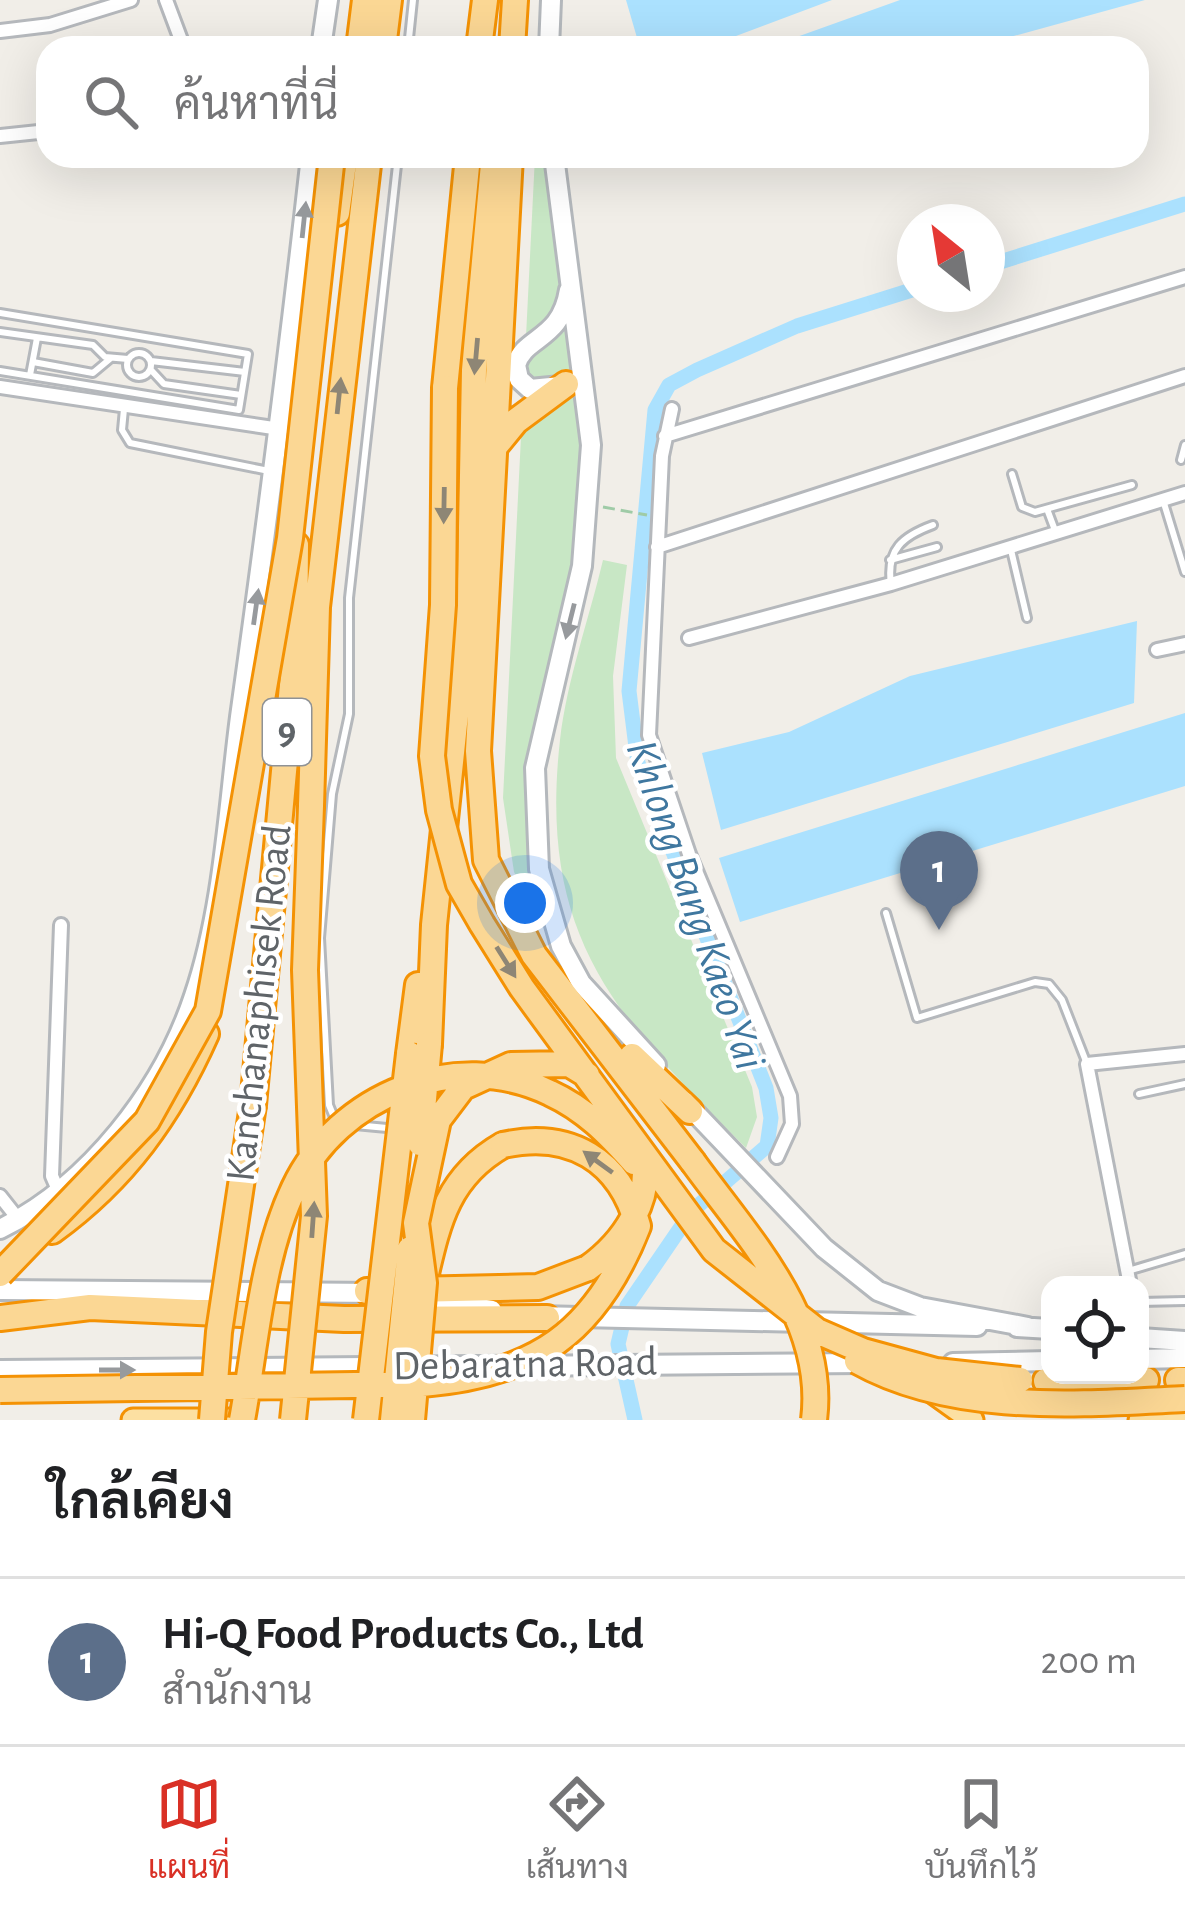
<!DOCTYPE html>
<html lang="th">
<meta charset="utf-8">
<style>
body{margin:0;font-family:"Alegreya Sans",Sarabun,sans-serif;background:#f6f6f6;color:#202124}
.controls{position:absolute;right:36px;bottom:36px;display:grid;overflow:hidden;border-radius:24px;box-shadow:0 12px 48px #0002}
.controls button{width:108px;height:108px;display:grid;place-items:center;padding:0;border:0;border-bottom:3px solid #e0e0e0;background:#fff;color:#202124;font:60px sans-serif}
.compass{position:absolute;left:897px;top:204px;width:108px;height:108px;border-radius:50%;background:#fff;box-shadow:0 12px 48px #0002;rotate:330deg}
.you{position:absolute;left:525px;top:903px;width:42px;height:42px;margin:-30px;border:9px solid #fff;border-radius:50%;background:#1a73e8;box-shadow:0 0 0 18px #1a73e833}
.badge{display:grid;place-items:center;width:78px;height:78px;border-radius:50%;background:#d93025;color:#fff;font-size:39px;font-weight:700}
.pin{position:absolute;translate:-50% -99px;filter:drop-shadow(0 3px 6px #0008)}
.pin::after{content:'';position:absolute;top:63px;width:42px;height:36px;background:inherit;clip-path:polygon(0 0,100% 0,50% 100%)}
.list{margin:0;padding:0;list-style:none}
h2{display:flex;justify-content:space-between;align-items:center;height:156px;margin:0;padding:0 48px;font-size:51px}
h2 small{font-size:39px;font-weight:400;color:#757577}
.list li{display:grid;grid-template-columns:78px 1fr auto;gap:36px;align-items:center;box-sizing:border-box;height:168px;padding:0 48px;border-top:3px solid #e0e0e0}
.list b{display:block;font-size:45px;white-space:nowrap}
.list p{margin:0;font-size:39px;white-space:nowrap;color:#757577}
.list em{font-size:39px;font-style:normal;color:#757577}
.icon{flex:none;width:66px;height:66px;fill:none;stroke:currentColor;stroke-width:2;stroke-linecap:round;stroke-linejoin:round}
.map{position:relative;flex:none;width:1185px;height:1420px;overflow:hidden}
.search{position:absolute;background:#fff;box-shadow:0 12px 48px #0002;left:36px;right:36px;top:36px;height:132px;display:flex;align-items:center;gap:30px;box-sizing:border-box;padding:0 42px;border-radius:36px;color:#757577;font-size:45px}
.sheet{height:324px;background:#fff}
nav{display:flex;justify-content:space-around;align-items:center;box-sizing:border-box;height:168px;border-top:3px solid #e0e0e0;background:#fff;font-size:33px;color:#757577}
nav a{display:grid;justify-items:center;gap:6px}
nav .on{color:#d93025}
.map>svg:first-child{display:block}
</style>
<div class="map">
<svg width="1185" height="1420" viewBox="0 0 1185 1420">
<rect width="100%" height="100%" fill="#f1eee8"/>
<path fill="#c8e7c5" d="M535,156H561L596,474L541,763L540,850L553,942L514,872L503,798Z
M603,560L627,565L613,676L616,758L752,1087L757,1117L746,1148C614,1016 538,936 560,740C567,680 589,619 603,560Z"/>
<path fill="#abe1fe" d="M626,0H832L704,48H640Z
M900,0H1145L970,48H766Z
M1137,621L1134,703L721,830L702,753L789,732L910,676Z
M1185,713V786L740,922L719,858Z"/>
<g fill="none" stroke-linecap="round" stroke-linejoin="round">
<path stroke="#abe1fe" stroke-width="15" d="M987,266L1185,204
M635,1420L618,1344L627,1306L692,1211L767,1146L771,1118L766,1088L638,763L629,691L655,410L669,385L697,370L797,326L915,289"/>
<defs>
<path id="service" d="M408,48L413,0
M0,313L248,354L239,410L0,371
M0,332L93,345L105,357L128,359
M127 365a12 12 0 1 1 24 0a12 12 0 1 1-24 0Z
M151,361L245,372
M33,362L93,373L111,358
M151,370L164,384L241,395
M30,375L37,338
M124,409L122,430L130,443L269,471
M1181,460L1185,445
M1012,474L1022,507L1035,512L1132,485
M1163,500L1185,572
M1047,509L1056,533
M1011,550L1027,618
M890,560L937,547
M891,584C886,549 903,536 933,525
M886,913L917,1018L1035,982L1049,984L1062,1000L1087,1064
M1139,1094L1185,1084
M336,1122L329,1105L320,938L332,794L349,714V598L398,156
M355,1125L387,1128
M1128,1271L1185,1254
M1140,1302L1185,1301"/>
<path id="minor" d="M166,0L184,48
M0,31L50,25L131,0
M0,136L48,131
M0,387L280,429
M672,409L662,456L649,735L689,854L790,1096L792,1124L777,1157
M665,436L1185,277
M657,547L1185,376
M689,638L891,584L1185,493
M1157,650L1185,644
M59,1192L52,1176L61,925
M0,1196L19,1220
M1130,1285L1087,1064L1185,1054"/>
<path id="secondary" d="M321,48L328,0
M549,48L551,0
M554,156L591,445L582,566L535,768L539,869L561,946L581,983L656,1065
M561,386L530,389L519,379L516,365C524,336 561,341 569,290
M684,1101L824,1248L878,1291L920,1307L1028,1327
M0,1229C89,1185 163,1090 194,996C224,908 228,809 240,717C266,530 290,344 311,156
M0,1290L379,1293
M412,1298L492,1310
M537,1316L977,1326
M1017,1327L1050,1329
M1140,1338L1185,1341
M1140,1359L1185,1358
M953,1363L1050,1361
M0,1370L865,1363"/>
<path id="trunk" d="M933,1392L972,1420
M133,1420H230
M1140,1420L1185,1419"/>
<path id="motorway" d="M359,48L365,0
M383,48L389,0
M479,48L485,0
M512,48L515,0
M510,156L478,751L486,860L534,955L693,1162
M337,213L345,156
M445,388L468,156
M493,449L516,421L566,384
M311,806L317,607L369,156
M429,1044L434,925L470,580L474,370L493,164
M409,1054L418,985
M632,1056L690,1111
M253,1105L295,653L296,545
M52,1231C124,1179 170,1115 206,1034
M424,1282C438,1222 447,1177 503,1145
M367,1291L538,1287L588,1268
M0,1318L90,1307L344,1319L547,1318
M1178,1380H1185
M1046,1381L1146,1380"/>
</defs>
<use href="#service" stroke="#b5b8bc" stroke-width="12"/>
<use href="#minor" stroke="#b5b8bc" stroke-width="18"/>
<use href="#secondary" stroke="#b4b8bc" stroke-width="24"/>
<use href="#trunk" stroke="#f49204" stroke-width="27"/>
<use href="#motorway" stroke="#f49204" stroke-width="30"/>
<path stroke="#9fcba7" stroke-width="3" stroke-dasharray="12 6" stroke-linecap="butt" d="M603,507L647,515"/>
<use href="#service" stroke="#fff" stroke-width="6"/>
<use href="#minor" stroke="#fff" stroke-width="12"/>
<use href="#secondary" stroke="#fff" stroke-width="18"/>
<use href="#trunk" stroke="#fce0a2" stroke-width="21"/>
<use href="#motorway" stroke="#fbd794" stroke-width="24"/>
<defs>
<path id="motorway-bridge" d="M445,388L443,605L432,756L439,810L459,884L482,924L522,988L714,1250L817,1331L863,1351L936,1371L1020,1380
M420,1143L429,1044
M693,1162C748,1238 827,1319 814,1420
M588,1268C624,1242 653,1200 643,1154
M0,1274L147,1121L208,1011L290,538L332,156
M857,1361C953,1415 1079,1404 1185,1399
M0,1390L422,1384C535,1375 596,1333 638,1226C620,1160 570,1130 503,1145
M212,1420L219,1332L253,1105
M242,1420C256,1344 261,1258 294,1188C338,1095 455,1047 550,1093C585,1109 609,1134 634,1162
M293,1420L314,1216L305,970L311,806
M366,1420L409,1054
M393,1420L410,1249
M412,1420L424,1283L416,1223L438,1120L463,1087L511,1065L569,1064L587,1075"/>
</defs>
<use href="#motorway-bridge" stroke="#f49204" stroke-width="30" stroke-linecap="butt"/>
<use href="#motorway-bridge" stroke="#fbd794" stroke-width="24"/>
</g>
<defs><path id="oneway-solid" d="M-6-.8H1V-3.2L6.5 0L1 3.2V.8H-6Z" transform="scale(3)"/></defs>
<g fill="#979a9d">
<use href="#oneway-solid" transform="translate(304 220) rotate(-84)"/>
<use href="#oneway-solid" transform="translate(256 607) rotate(-82)"/>
<use href="#oneway-solid" transform="translate(570 621) rotate(104)"/>
<use href="#oneway-solid" transform="translate(117 1370)"/>
</g>
<g fill="#8e8675">
<use href="#oneway-solid" transform="translate(476 356) rotate(95)"/>
<use href="#oneway-solid" transform="translate(339 396) rotate(-84)"/>
<use href="#oneway-solid" transform="translate(444 505) rotate(91)"/>
<use href="#oneway-solid" transform="translate(506 962) rotate(58)"/>
<use href="#oneway-solid" transform="translate(598 1162) rotate(-144)"/>
<use href="#oneway-solid" transform="translate(313 1220) rotate(-86)"/>
</g>
<g text-anchor="middle" dominant-baseline="central" stroke-width="9" stroke-linejoin="round" paint-order="stroke">
<rect fill="#fff" stroke="#8f9295" stroke-width="3" x="263" y="699" width="48" height="66" rx="9"/>
<g font-size="39" font-weight="bold" fill="#5f6468">
<text x="287" y="732">9</text>
</g>
<g font-size="42" fill="#5f6468" stroke="#fff">
<text transform="translate(259 1003) rotate(-84)">Kanchanaphisek Road</text>
<text transform="translate(525 1364) rotate(-1)">Debaratna Road</text>
</g>
<g font-size="45" font-style="italic" fill="#3f779f" stroke="#fff">
<text transform="translate(695 905) rotate(71)">Khlong Bang Kaeo Yai</text>
</g>
</g>
</svg>
<div class="controls">
<button><svg class="icon" aria-label="locate" viewBox="0 0 24 24"><circle cx="12" cy="12" r="6"/><path d="M12 2v4M12 18v4M2 12h4M18 12h4"/></svg></button>
</div>
<svg class="compass" viewBox="-18 -18 36 36"><path d="M0-13l5 13h-10z" fill="#e53935"/><path d="M0 13l5-13h-10z" fill="#757577"/></svg>
<div class="you"></div>
<div class="pin badge" style="left:939px;top:930px;background:#5c6f8a">1</div>
<div class="search"><svg class="icon" aria-label="search" viewBox="0 0 24 24"><circle cx="10" cy="10" r="6"/><path d="M15 15l6 6"/></svg>ค้นหาที่นี่</div>
</div>
<section class="sheet">
<h2>ใกล้เคียง<small></small></h2>
<ul class="list">
<li><span class="badge" style="background:#5c6f8a">1</span><div><b>Hi-Q Food Products Co., Ltd</b><p>สำนักงาน</p></div><em>200 m</em></li>
</ul>
</section>
<nav>
<a class="on"><svg class="icon" aria-label="map" viewBox="0 0 24 24"><path d="M3 6l6-2 6 2 6-2v14l-6 2-6-2-6 2zM9 4v14M15 6v14"/></svg>แผนที่</a>
<a><svg class="icon" aria-label="directions" viewBox="0 0 24 24"><path d="M12 3l9 9-9 9-9-9zM9 14v-3h6M13 9l2 2-2 2"/></svg>เส้นทาง</a>
<a><svg class="icon" aria-label="saved" viewBox="0 0 24 24"><path d="M7 4h10v16l-5-4-5 4z"/></svg>บันทึกไว้</a>
</nav>
